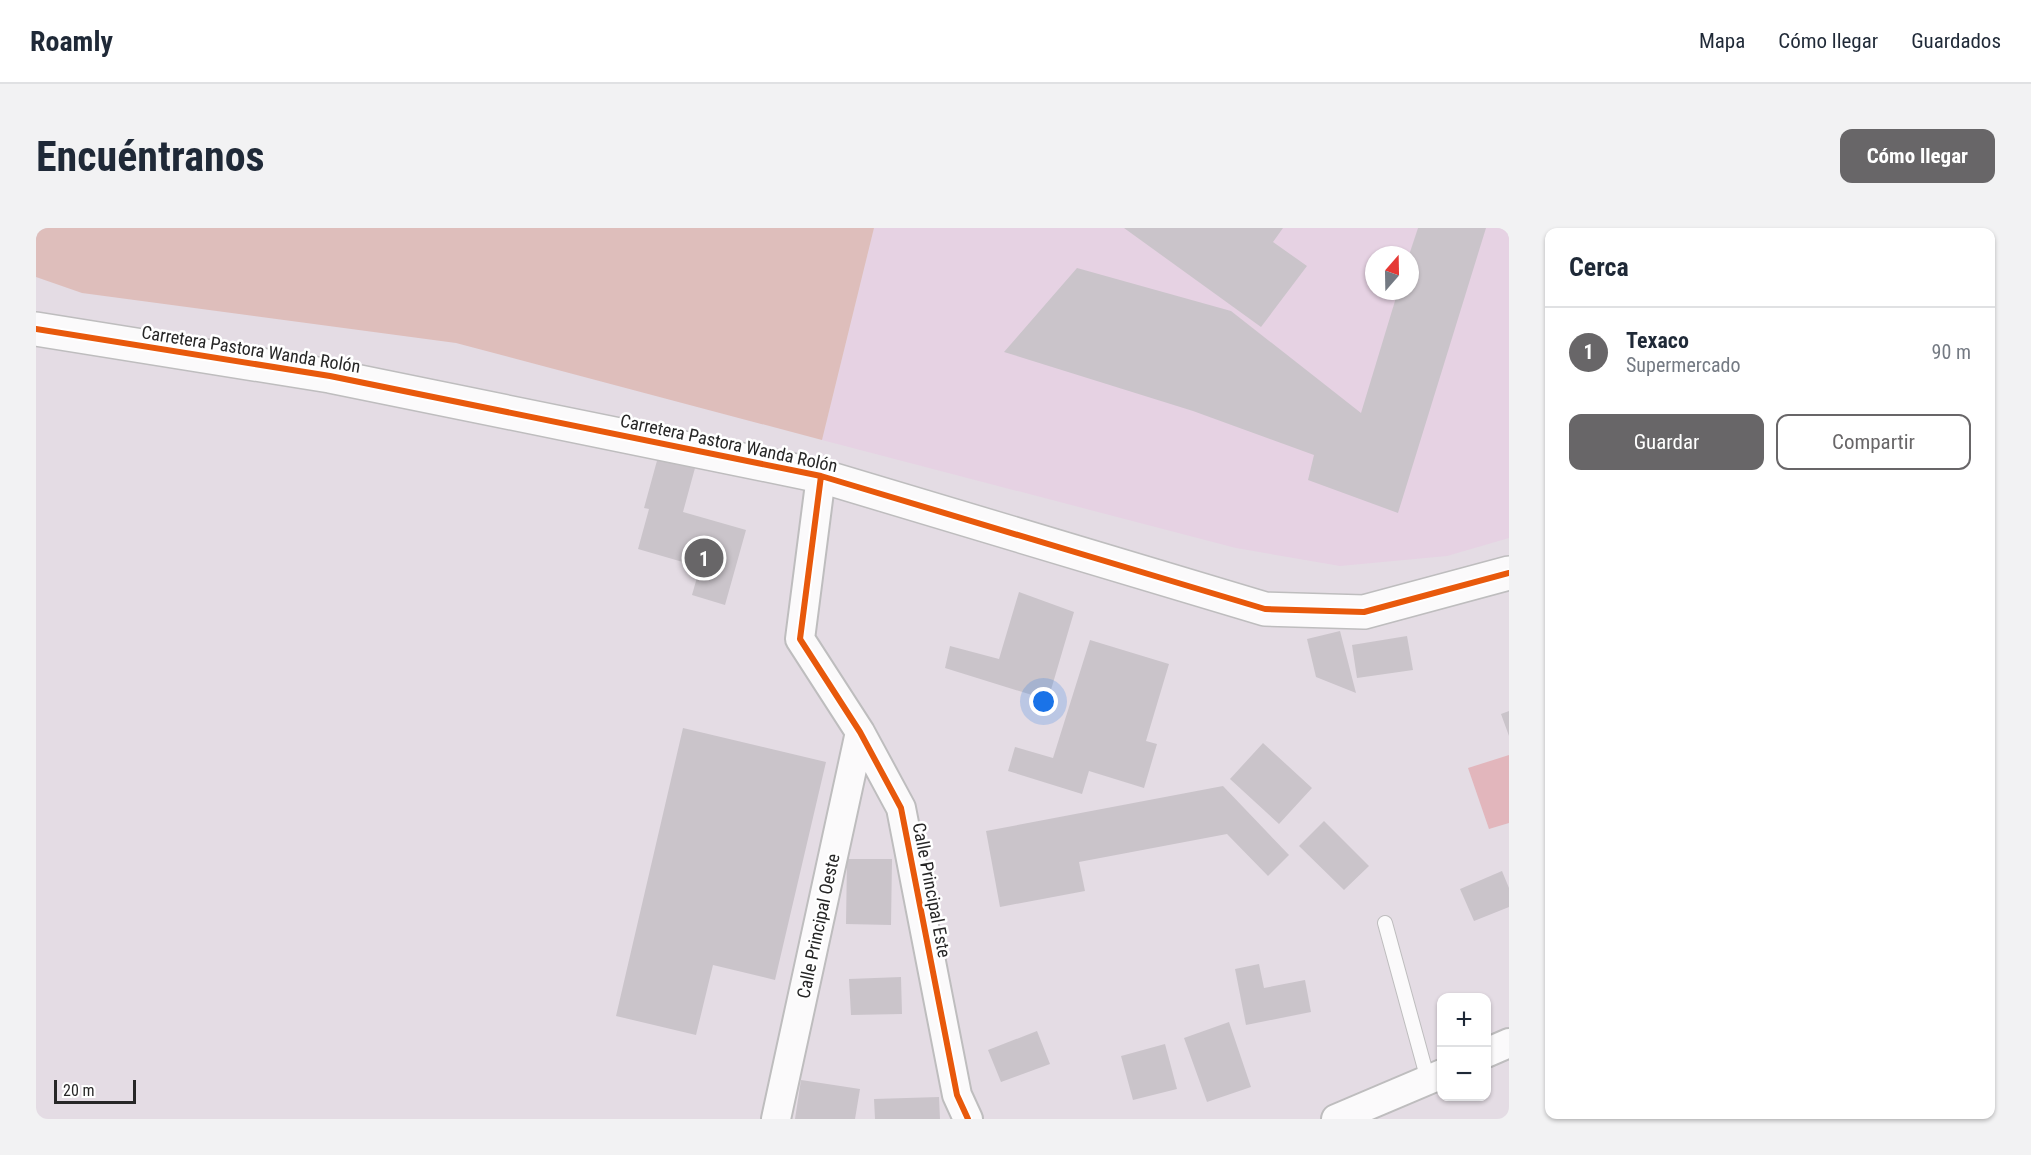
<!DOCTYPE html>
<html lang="es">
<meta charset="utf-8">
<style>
body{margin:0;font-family:"Roboto Condensed",sans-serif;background:#f2f2f3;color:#1f2937}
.controls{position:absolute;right:18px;bottom:18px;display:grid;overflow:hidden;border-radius:12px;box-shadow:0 2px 4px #0004}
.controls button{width:54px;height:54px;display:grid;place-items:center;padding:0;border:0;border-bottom:2px solid #e0e1e3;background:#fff;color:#1f2937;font:30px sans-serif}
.compass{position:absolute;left:1329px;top:18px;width:54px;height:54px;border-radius:50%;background:#fff;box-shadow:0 2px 4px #0004;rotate:20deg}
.scale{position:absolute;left:18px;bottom:15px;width:82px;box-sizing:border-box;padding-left:6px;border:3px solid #262626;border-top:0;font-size:16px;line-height:21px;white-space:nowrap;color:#262626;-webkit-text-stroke:4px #fff;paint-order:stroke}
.you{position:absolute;left:1008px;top:474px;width:21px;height:21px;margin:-15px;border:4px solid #fff;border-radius:50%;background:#1a73e8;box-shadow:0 0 0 9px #1a73e833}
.badge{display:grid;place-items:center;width:39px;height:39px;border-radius:50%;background:#686668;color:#fff;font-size:20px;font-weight:700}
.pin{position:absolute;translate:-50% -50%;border:3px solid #fff;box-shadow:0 2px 6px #0006}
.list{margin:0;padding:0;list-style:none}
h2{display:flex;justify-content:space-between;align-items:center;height:78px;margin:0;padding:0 24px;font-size:26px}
h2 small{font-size:20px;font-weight:400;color:#747a83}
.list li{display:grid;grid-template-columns:39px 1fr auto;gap:18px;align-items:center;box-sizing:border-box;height:90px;padding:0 24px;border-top:2px solid #e0e1e3}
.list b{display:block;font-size:22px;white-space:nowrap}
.list p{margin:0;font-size:20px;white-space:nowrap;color:#747a83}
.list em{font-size:20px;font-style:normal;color:#747a83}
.actions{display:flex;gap:12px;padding:18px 24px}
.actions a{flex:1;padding:14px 0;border:2px solid #686668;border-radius:12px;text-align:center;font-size:21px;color:#686668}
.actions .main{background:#686668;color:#fff}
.map{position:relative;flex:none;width:1473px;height:891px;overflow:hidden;border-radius:12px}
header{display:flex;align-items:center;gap:36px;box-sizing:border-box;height:84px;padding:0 30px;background:#fff;border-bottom:2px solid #e0e1e3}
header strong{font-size:28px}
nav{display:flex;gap:33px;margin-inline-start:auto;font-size:21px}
.intro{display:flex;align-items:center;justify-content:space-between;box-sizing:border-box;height:144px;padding:0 36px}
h1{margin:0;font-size:42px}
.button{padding:15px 27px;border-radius:12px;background:#686668;color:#fff;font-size:21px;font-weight:700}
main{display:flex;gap:36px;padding:0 36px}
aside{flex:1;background:#fff;border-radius:12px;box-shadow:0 2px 4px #0004}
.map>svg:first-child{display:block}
</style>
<header>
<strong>Roamly</strong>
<nav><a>Mapa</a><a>Cómo llegar</a><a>Guardados</a></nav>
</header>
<div class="intro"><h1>Encuéntranos</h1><a class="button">Cómo llegar</a></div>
<main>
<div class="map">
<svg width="1473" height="891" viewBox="0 0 1473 891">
<rect width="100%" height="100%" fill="#e4dce4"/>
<path fill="#e6d2e3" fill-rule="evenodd" d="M838,0H1473V310L1411,328L1304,338L1200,320L786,212ZM1338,27H1374V63H1338Z"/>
<path fill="#debebb" d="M0,0H838L786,212L420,115L46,65L0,49Z"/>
<path fill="#e2b6bc" d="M1473,527V595L1453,601L1432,540Z"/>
<path fill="#cac4ca" d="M1088,0H1247L1237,14L1271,38L1225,99Z
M1382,0H1450L1362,285L1272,252L1278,227L1157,183L968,124L1041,40L1195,83L1325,185L1362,63H1374L1373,27Z
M622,229L659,240L647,284L710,302L689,377L656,367L664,339L602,321L613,281L608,280Z
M983,364L1038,384L1012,472L909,440L914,418L963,431Z
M1304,403L1320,465L1280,449L1271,411Z
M1371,408L1377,442L1321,450L1316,417Z
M1054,412L1133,436L1110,513L1121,516L1108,560L1053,543L1046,566L972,543L979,519L1017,530Z
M1473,483V508L1465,486Z
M647,500L790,534L739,752L677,737L660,807L580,788Z
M1227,515L1276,560L1243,596L1194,551Z
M1187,558L1253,627L1232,648L1191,606L1043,634L1049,663L964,679L950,603Z
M1288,593L1333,638L1308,662L1263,618Z
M811,631H856L855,697L810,696Z
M1466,643L1473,660V679L1438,693L1424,661Z
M1223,736L1228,760L1269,752L1275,784L1210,797L1199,741Z
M865,749L866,786L815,787L813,751Z
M1193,794L1215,859L1171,874L1148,810Z
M1001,803L1014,836L965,854L952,822Z
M1129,816L1141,861L1097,872L1085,828Z
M765,852L824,861L819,891H759Z
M903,869L904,891H839L838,871Z"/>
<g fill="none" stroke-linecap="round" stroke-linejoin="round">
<defs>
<path id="service" d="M1349,695L1392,852"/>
<path id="minor" d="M785,248L764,411L824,504L865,580L921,867L932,891
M1450,825L1473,815
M740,891L824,504
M1300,891L1406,846"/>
<path id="tertiary" d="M0,101L294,148L785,248L1229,381L1328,384L1473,345"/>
</defs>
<use href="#service" stroke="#bebdbe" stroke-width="16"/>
<use href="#minor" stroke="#bebdbe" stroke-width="32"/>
<use href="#tertiary" stroke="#bebdbe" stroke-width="36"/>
<use href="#service" stroke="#fbfafb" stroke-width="14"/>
<use href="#minor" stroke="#fbfafb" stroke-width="28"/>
<use href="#tertiary" stroke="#fbfafb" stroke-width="33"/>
<defs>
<path id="cycleway" d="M0,101L294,148L785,248L1229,381L1328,384L1473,345
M785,248L764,411L824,504L865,580L921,867L932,891"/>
</defs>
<use href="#cycleway" stroke="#fff" stroke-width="10"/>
<use href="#cycleway" stroke="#e8590c" stroke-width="6"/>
</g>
<g text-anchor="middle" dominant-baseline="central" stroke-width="5" stroke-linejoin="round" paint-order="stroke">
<g font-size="18" fill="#262626" stroke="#fff">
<text transform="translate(215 121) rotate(9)">Carretera Pastora Wanda Rolón</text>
<text transform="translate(693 215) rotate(12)">Carretera Pastora Wanda Rolón</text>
<text transform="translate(896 662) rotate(79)">Calle Principal Este</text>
<text transform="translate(782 698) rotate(-78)">Calle Principal Oeste</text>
</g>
</g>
</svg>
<div class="controls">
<button>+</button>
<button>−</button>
</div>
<svg class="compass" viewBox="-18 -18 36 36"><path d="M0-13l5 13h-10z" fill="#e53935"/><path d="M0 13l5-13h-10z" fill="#747a83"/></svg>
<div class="scale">20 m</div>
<div class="you"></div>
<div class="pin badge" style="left:668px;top:330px">1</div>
</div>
<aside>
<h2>Cerca<small></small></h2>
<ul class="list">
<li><span class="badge">1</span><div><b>Texaco</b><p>Supermercado</p></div><em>90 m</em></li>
</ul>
<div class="actions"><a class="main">Guardar</a><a>Compartir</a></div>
</aside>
</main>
